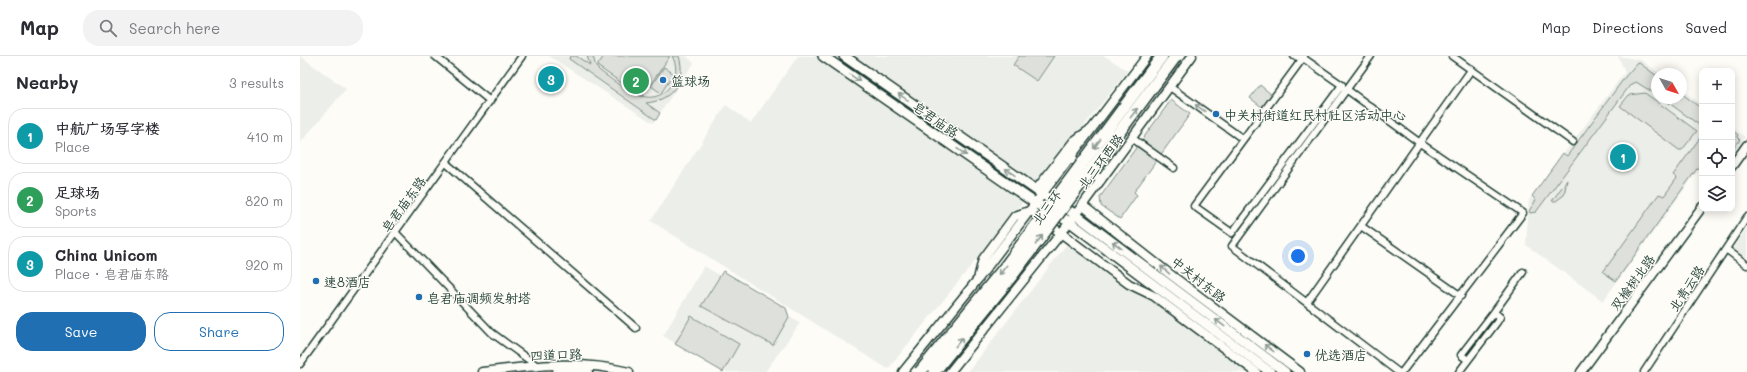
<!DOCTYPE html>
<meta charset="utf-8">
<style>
body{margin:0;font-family:Mali,"LXGW WenKai TC",sans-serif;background:#f2f2f3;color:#2b2b33}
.controls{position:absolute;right:12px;top:12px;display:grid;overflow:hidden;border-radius:8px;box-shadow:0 2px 10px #0003}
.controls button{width:36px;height:36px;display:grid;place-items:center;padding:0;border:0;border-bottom:1px solid #e1e1e2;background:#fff;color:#2b2b33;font:20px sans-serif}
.compass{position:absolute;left:1351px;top:12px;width:36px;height:36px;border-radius:50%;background:#fff;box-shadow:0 2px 10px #0003;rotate:129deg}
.you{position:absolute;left:998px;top:200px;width:14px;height:14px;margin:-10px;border:3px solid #fff;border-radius:50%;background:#1a73e8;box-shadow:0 0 0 6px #1a73e833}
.badge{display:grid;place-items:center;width:26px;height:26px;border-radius:50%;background:#1f6fb2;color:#fff;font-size:13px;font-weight:700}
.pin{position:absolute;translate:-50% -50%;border:2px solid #fff;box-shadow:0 1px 4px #0006}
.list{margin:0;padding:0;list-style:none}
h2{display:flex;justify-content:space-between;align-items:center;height:52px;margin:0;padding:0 16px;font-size:17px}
h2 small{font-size:13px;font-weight:400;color:#7c7c81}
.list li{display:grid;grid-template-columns:26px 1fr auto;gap:12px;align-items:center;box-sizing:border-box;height:56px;margin:0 8px 8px;padding:0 8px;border:1px solid #e1e1e2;border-radius:16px}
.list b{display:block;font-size:15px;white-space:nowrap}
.list p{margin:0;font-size:13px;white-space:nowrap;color:#7c7c81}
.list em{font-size:13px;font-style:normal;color:#7c7c81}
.actions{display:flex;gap:8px;padding:12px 16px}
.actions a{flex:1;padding:9px 0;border:1px solid #1f6fb2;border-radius:16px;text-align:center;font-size:14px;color:#1f6fb2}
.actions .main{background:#1f6fb2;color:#fff}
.icon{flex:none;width:22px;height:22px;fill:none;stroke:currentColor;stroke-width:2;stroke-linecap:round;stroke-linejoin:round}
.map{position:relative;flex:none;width:1447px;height:316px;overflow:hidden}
header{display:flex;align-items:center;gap:24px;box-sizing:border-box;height:56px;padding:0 20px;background:#fff;border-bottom:1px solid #e1e1e2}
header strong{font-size:19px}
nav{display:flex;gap:22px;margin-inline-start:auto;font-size:14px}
.search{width:280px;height:36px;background:#f2f2f3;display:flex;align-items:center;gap:10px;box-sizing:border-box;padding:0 14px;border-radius:16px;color:#7c7c81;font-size:15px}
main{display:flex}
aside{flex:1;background:#fff}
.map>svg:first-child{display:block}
</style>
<header>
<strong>Map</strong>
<div class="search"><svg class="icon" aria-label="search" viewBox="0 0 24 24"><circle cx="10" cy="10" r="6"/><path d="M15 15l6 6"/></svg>Search here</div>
<nav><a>Map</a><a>Directions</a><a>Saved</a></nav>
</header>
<main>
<aside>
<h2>Nearby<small>3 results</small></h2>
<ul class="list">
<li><span class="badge" style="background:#0f9aa8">1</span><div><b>中航广场写字楼</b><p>Place</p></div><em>410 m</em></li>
<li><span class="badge" style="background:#2e9e5b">2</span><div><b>足球场</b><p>Sports</p></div><em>820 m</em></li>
<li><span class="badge" style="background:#0f9aa8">3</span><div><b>China Unicom</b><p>Place · 皂君庙东路</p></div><em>920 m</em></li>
</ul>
<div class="actions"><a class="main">Save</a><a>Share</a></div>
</aside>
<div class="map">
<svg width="1447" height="316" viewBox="0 0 1447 316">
<rect width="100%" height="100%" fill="#fdfcf7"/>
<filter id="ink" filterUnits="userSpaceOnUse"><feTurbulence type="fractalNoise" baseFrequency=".025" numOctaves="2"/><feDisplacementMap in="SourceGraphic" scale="8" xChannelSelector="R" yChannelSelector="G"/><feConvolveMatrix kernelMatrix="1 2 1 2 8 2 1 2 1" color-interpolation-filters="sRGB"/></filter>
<g filter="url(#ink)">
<path fill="#eceee9" d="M0,0L46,33L0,87Z
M249,0H386L394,7L353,67Z
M498,0H805L828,15L588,313L351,165L426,49L451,67Z
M1318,0L1341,4L1360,18H1357V42H1381V33L1402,49V115L1399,113L1303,245L1226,189L1229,144L1325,16Z
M1432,71L1445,81L1432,100Z
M1447,172V203L1433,193Z
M773,180L947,316H668Z
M404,210L500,267L465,316H427L363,280Z"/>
<path fill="#dde0db" stroke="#7e8e88" d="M270,0H276L290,9L287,0H293L296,11L300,15C320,29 352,59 372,27C377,18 377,9 372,0H379C387,25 371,45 346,47L360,57L356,64L269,3Z
M304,0H370L342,41L297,10Z
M719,0H754L737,25L713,9Z
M1338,6L1357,20V39L1336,26L1331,28L1236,156L1230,157L1229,155L1236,144L1232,140L1263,97L1267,100L1325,21Z
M364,11L374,18L361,37L351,30Z
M960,29L972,39L963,52L950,42Z
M1345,37L1397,75L1382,94H1379L1320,50L1329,39Z
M1381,37L1402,53V71L1362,42H1381Z
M871,44L890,58L834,136L837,139L820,163L801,150L800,141Z
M1432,74L1438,79L1437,81L1440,84L1433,93Z
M1402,79V111L1399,110L1316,225L1303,216L1359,138L1364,140L1377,122L1373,119Z
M1267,124L1264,139L1256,145H1252Z
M423,215L486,252L489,261L473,289L401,250Z
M391,260L439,288L423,316L375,288Z"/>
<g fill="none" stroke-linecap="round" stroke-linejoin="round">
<defs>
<path id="minor" d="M135,0L190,45
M994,0L1003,2L1004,0
M1071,0L932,190L1098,316
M1152,0L1273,86
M1003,2L1042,29L932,177L894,150Z
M870,31L943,83
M1046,33L1120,87L1223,157L1102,316
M832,82L874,112
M146,107L336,272
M1061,170L1161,240
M96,177L192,277L236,309
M1426,193L1447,209
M1007,246L1171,14
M1194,256L1223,216
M0,308L222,0
M1159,316L1197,266L1200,261L1194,256L1161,299L1168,304
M1344,316L1447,161"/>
<path id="tertiary" d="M770,101L801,124
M1432,110L1447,89
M736,134L774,85L788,75
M782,149L871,219L1000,316
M730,154L829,228L854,240L956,316
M679,219L683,203L715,160L729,155
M182,316C234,310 278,303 329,316
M257,316H288
M603,316L678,223L847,0
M650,316L770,166L892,0
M1281,316L1402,151"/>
<path id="secondary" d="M523,0L735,147L770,166L970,316
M544,0L742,138L775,158L985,316"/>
</defs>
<use href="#minor" stroke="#1f3d34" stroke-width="9"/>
<use href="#tertiary" stroke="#1f3d34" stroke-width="11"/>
<use href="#secondary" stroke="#1f3d34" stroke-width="12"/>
<use href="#minor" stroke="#fdfcf7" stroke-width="6"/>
<use href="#tertiary" stroke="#fdfcf7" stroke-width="8"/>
<use href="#secondary" stroke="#fdfcf7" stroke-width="9"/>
<defs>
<path id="trunk-bridge" d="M620,316L705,211L862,0
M634,316L714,217L876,0"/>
</defs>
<use href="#trunk-bridge" stroke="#1f3d34" stroke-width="14" stroke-linecap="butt"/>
<use href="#trunk-bridge" stroke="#fdfcf7" stroke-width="11"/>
</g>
<defs><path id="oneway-shaft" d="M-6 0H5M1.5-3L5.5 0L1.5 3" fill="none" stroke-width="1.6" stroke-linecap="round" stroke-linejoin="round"/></defs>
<g stroke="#8e9c96">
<use href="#oneway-shaft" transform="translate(555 22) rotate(35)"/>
<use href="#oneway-shaft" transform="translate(603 41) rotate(-145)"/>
<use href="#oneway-shaft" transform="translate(900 52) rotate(-145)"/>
<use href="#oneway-shaft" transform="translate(834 57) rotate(-53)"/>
<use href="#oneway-shaft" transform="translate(797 88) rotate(127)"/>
<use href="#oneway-shaft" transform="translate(662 96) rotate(35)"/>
<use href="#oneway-shaft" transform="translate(710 116) rotate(-145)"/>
<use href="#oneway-shaft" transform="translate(739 184) rotate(-53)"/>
<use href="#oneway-shaft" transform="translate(817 189) rotate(-143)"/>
<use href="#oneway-shaft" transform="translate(703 214) rotate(128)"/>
<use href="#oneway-shaft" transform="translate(865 214) rotate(-139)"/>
<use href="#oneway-shaft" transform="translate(920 267) rotate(-143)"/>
<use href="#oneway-shaft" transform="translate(659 286) rotate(-51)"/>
<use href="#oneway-shaft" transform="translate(969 292) rotate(-143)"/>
</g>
</g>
<g fill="#1f6fb2" stroke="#fdfcf7" stroke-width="1.5">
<circle cx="363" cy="24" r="4"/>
<circle cx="916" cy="58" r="4"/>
<circle cx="16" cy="225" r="4"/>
<circle cx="119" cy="241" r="4"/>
<circle cx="1007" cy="298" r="4"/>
</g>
<g text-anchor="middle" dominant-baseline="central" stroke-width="3" stroke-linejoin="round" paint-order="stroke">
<g font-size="13" fill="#1f3d34" stroke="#fdfcf7" text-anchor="start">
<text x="371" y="24">篮球场</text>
<text x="924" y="58">中关村街道红民村社区活动中心</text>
<text x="24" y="225">速8酒店</text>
<text x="127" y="241">皂君庙调频发射塔</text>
<text x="1015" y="298">优选酒店</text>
</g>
<g font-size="13" fill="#1f3d34" stroke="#fdfcf7">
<text transform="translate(636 63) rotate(35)">皂君庙路</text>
<text transform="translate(800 105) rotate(-53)">北三环西路</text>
<text transform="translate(103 148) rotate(-54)">皂君庙东路</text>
<text transform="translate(746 151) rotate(-53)">北三环</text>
<text transform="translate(899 223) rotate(38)">中关村东路</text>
<text transform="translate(1332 226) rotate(-54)">双榆树北路</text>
<text transform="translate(1386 232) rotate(-56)">北青云路</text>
<text transform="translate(256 298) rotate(-2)">四道口路</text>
</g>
</g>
</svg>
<div class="controls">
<button>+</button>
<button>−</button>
<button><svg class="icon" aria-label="locate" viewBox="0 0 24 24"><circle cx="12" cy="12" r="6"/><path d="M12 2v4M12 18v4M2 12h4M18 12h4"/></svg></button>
<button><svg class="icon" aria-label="layers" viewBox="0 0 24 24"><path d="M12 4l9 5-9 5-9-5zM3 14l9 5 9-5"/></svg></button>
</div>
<svg class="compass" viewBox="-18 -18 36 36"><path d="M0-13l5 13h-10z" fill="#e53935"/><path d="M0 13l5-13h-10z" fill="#7c7c81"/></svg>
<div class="you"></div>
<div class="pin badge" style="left:1323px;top:101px;background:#0f9aa8">1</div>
<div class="pin badge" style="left:336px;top:25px;background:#2e9e5b">2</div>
<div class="pin badge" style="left:251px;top:23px;background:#0f9aa8">3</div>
</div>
</main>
